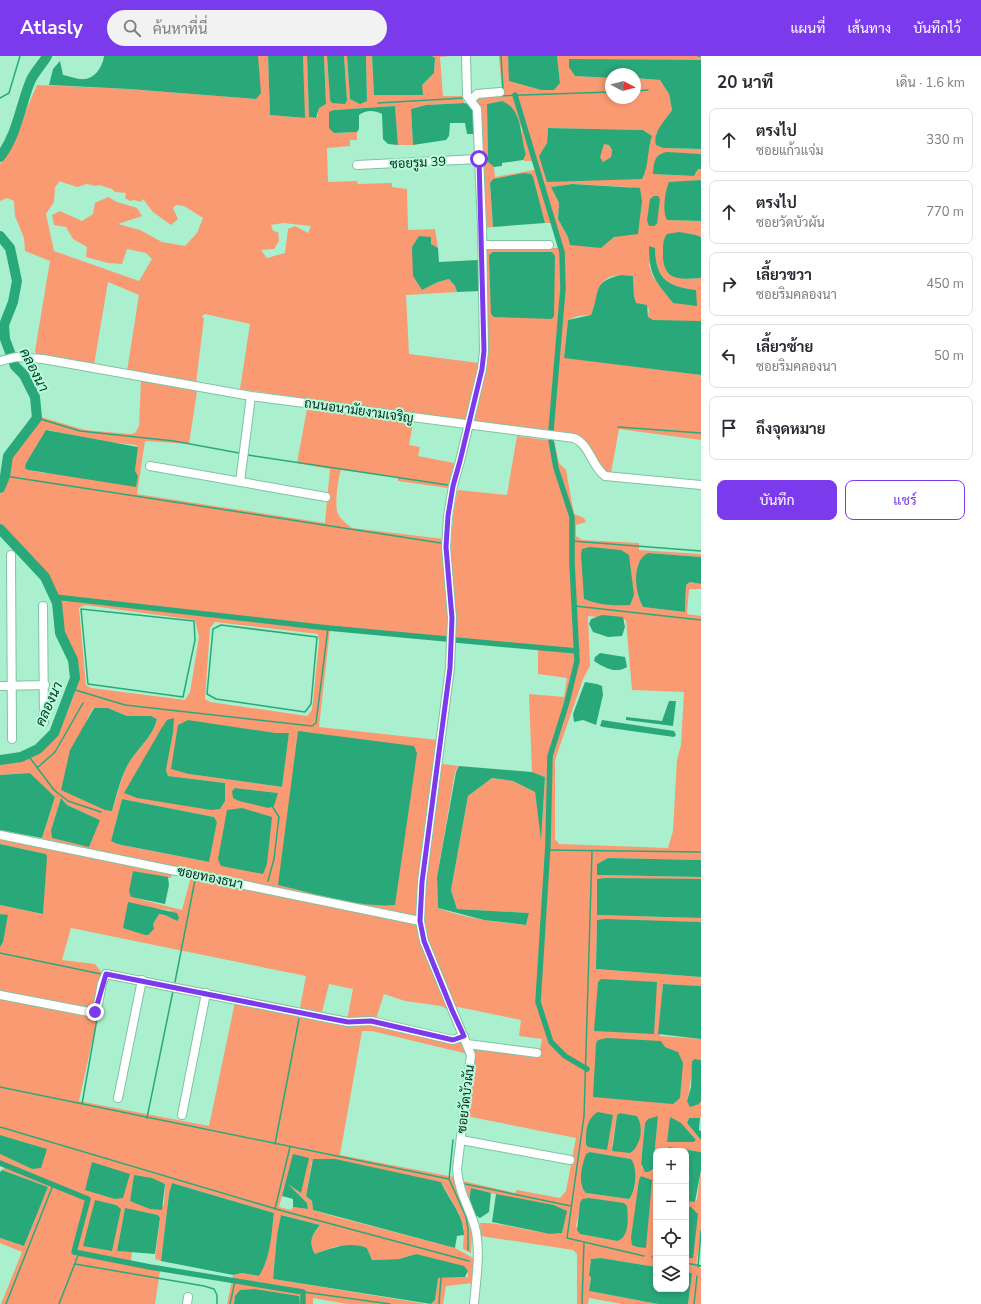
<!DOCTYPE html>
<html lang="th">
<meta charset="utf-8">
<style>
body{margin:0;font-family:"Nunito Sans",Sarabun,sans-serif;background:#f2f2f3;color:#2b2b33}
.controls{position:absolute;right:12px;bottom:12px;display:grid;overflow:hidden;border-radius:8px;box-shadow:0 2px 6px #0003}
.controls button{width:36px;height:36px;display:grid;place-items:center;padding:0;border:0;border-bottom:1px solid #e1e1e2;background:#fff;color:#2b2b33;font:20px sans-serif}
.compass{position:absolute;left:605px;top:12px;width:36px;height:36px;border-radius:50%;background:#fff;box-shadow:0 2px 6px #0003;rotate:97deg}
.stop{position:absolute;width:12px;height:12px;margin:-9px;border:3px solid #7c3aed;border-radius:50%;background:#fff}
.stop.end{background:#7c3aed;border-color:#fff;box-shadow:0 1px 4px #0008}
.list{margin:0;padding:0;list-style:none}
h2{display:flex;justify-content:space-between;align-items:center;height:52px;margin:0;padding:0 16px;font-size:17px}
h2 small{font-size:13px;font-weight:400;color:#7c7c81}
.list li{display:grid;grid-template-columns:26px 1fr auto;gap:12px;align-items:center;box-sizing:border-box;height:64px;margin:0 8px 8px;padding:0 8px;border:1px solid #e1e1e2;border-radius:8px}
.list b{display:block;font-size:15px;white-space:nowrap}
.list p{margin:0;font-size:13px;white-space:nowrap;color:#7c7c81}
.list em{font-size:13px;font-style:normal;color:#7c7c81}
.actions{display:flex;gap:8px;padding:12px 16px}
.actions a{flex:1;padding:9px 0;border:1px solid #7c3aed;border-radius:8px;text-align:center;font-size:14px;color:#7c3aed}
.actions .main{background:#7c3aed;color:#fff}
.icon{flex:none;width:22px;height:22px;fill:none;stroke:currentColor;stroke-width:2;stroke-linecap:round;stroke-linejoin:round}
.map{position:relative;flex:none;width:701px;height:1248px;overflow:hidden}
header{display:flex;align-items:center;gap:24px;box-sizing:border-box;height:56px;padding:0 20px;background:#7c3aed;color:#fff}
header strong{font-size:19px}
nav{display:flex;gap:22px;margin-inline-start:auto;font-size:14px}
.search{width:280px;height:36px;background:#f2f2f3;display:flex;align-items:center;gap:10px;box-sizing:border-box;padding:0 14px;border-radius:22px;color:#7c7c81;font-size:15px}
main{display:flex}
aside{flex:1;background:#fff}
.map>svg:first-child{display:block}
</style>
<header>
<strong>Atlasly</strong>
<div class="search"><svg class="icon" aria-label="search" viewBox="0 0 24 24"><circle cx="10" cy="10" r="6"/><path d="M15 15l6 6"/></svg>ค้นหาที่นี่</div>
<nav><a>แผนที่</a><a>เส้นทาง</a><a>บันทึกไว้</a></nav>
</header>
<main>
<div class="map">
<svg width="701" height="1248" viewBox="0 0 701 1248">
<rect width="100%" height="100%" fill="#abf0ce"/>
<path fill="#f99a73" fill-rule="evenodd" d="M258,0H268L270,59L304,62L303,0H307L309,61L316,62L318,59V52L326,48L324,0H327L330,44H347L344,0H347L350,43L367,45L366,0H372L374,39H422V29L434,17L435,2L432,0H450L440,1L443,40H462L464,47L426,49L411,53L413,89H398L395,50L334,54V77L357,76V84H350V90L327,92L328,126L357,125L358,128L392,127V131L407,133L408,174L435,173L438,192L431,188L422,234L438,226L449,223L455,230L457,236L406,239L409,298L479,307L467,367L240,333L250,268L205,258L202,260L204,263L196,327L127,315L139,239L108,226L94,309L37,299L35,295L50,205L25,195L24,182L15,160L14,145L7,142L0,145V108L7,98L37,29L129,33L256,43ZM60,125C62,127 73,129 77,131L87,128L95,130L99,129L112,133L115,136L126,137L125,142L130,145L134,144L141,146L143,143L153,156L171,169L178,163L173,152L176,149L184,150L203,162L197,177L185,190L162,186L140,174L118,168L142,160L137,152L117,146L108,141L95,147L93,158L82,165L60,155L52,159L54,169L66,171L73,183L87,191L86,201L108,207L122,208L127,193L146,197L152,203L139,225L54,195L46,158L54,146L55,131ZM283,167L311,170L308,177L295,170L288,173L285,197L267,202L261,194L274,193L279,185L278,176L273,175L271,169Z
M499,0H508L510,25L541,34L560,27L557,0H701V4H573L575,20L611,22V42H635V22L660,24L669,38L672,54L656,78L663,92L701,93V98L661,97L653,118L694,120L698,113H701V124L684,126L667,164L701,165V181L696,179L688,223L701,222V265H653L648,261L649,253L636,247L634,240L633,220C595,215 602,232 591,259L578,260L568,264L564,301L701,319V384L619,373L611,417L604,415L582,381L477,368L474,364L485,307L486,192H559L560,183L555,167H545L531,118L490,128L493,171L484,172L477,44L478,40L502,38ZM502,45L522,72V84L526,98L523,104L525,105H536L539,113L495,121L494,111L488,106L487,48ZM548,72L643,74L652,80L648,93L645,117L539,100L547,87ZM572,128L632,131L626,178L614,181L601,192L568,181L558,163L559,147L551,131ZM655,192C656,223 666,230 696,234L673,247L653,221L649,209Z
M604,88L609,89L612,94L611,101L603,106L599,101Z
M141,325L197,335L189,388L145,385L137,438L325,467L330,413L297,407L307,353L413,367L409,389L420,391L418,400L454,407L448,432L398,425V421L341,414C338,422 335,447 337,455C339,463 347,468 352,472L444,483V511L449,576L448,585L330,573L319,671L438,684L418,855L415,860L48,785L42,782L55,741L30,717L0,719V707C40,703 51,691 68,655C72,644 78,632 78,620C77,602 64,588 61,571C60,564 61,557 60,550C59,540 52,530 48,521L0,469V438L8,418V411L12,401L41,361L85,374L130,378L135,377L139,370ZM49,374L99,385L136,389L138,391L135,415L44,417L28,414L26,407L46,375ZM85,549L195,564L199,581L190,636L185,644L91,632L86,629L79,552ZM215,566L318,578L319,586L312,654L307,660L210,646L205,643L210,572ZM93,652H108L127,660H151L157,663C153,680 140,690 130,705C121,719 118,738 112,755L87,663ZM173,677L166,714L168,720L225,727L124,737ZM275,677H289L282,731L189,718ZM235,732L278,737L268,752ZM61,742L67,749L100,764L51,774ZM122,743L214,761L217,766L208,806L117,788L111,785Z
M517,380L554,385L559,407L566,414L574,458L584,462L586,466L576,469V480L582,484L639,487V494L701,498V501L648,497L638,508C637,523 635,538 643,551L685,556L686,529L690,526L701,528V533H689L687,558L701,560V804L608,802L597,808V819L701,821V823H597V859L701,862V866L597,864L596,913L701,921V930L663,928L660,980L701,983V1004L695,1003C690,1017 691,1031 687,1045L699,1048L701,1045V1062H689L687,1067L701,1084V1096L669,1091L662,1095H656V1158L653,1187L656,1196V1211L601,1202L591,1203L589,1219L591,1222L589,1235L658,1248H622L589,1242L588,1248H577V1198L573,1194L481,1180L480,1167C508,1166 534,1179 562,1177L566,1155L554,1149L515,1143L471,1132L469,1145L463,1125L515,1137L517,1134L560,1142L566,1135L576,1082L466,1060L475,1001L474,994L481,993L539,999L542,983L519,980L521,964L453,950L424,875L427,810L442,708L459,710L455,716L437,821L438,852C467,863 496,866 526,869L529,857L457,853L451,834L468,740L492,722L513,725L535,736L541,781L545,721L532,716L529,638L564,641L567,622L538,618V590L456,583C453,533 446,484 458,434L507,439ZM588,560L626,564L632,634L684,636L681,689L677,704L673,775L668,792L559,788L555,783V704L583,623L590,610ZM596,988L665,991L678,996L596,990ZM620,1057L637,1060L639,1064L612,1091L617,1059ZM658,1060L653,1113L642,1112L641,1108L645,1067ZM590,1096L631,1103C637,1112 637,1135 629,1143L586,1137ZM582,1143L627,1150V1169L624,1180L617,1185L580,1178L576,1170Z
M0,782L172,816L171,822L133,815L131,841L182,854L191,821L416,867L438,932L446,948L447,953L441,950L405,945L384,938L374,969L465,987L468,998L372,975H362L340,1099L454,1121L472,1179L471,1197L463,1193L464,1172L458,1156L441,1126L312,1105L306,1140L312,1145L313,1154L329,1159L455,1192L473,1202V1227L446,1230L443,1248H431L435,1244L438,1222L468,1221V1215L416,1198L399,1203L372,1204L367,1192L337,1190L315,1198C308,1186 312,1180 320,1169L282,1159L277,1179L273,1223L426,1248H347L313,1242V1248H300V1245L235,1240L234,1248H227L233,1219L242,1217L259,1220L271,1178L274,1157L172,1127L169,1138L161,1205L155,1203L160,1163L158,1159L125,1153L117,1195L132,1196L131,1206L160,1215L155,1248H1L22,1196L0,1187V1182L24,1190L48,1131L2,1114L6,1111L0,1109V1098L32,1113L46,1093L0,1079V891L8,860L0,858V849L43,858L46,798L0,788ZM150,852L170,854L177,865L165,859L159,858L145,879L136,875ZM71,872L306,920L300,952L322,956L329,928L353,933L346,970L235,946L209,1070L79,1045L106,922L95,908L62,904ZM134,1119L165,1128L164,1149L130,1145ZM286,1126L307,1147L308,1153L293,1151L291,1154L279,1151Z
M701,1114V1178L696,1210L701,1212V1248H688L692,1217L686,1216V1202H693L691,1151L686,1150V1145L695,1146L697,1143Z"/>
<path fill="#29a97a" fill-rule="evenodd" d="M104,0H258L261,37L256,43L129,33L49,29L53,13L60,5L63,19C69,20 79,24 85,23C96,22 103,9 104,0Z
M268,0H303L305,62L270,59Z
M307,0H324L326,48L319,52L316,62L309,61Z
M327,0H344L347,44L345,48L332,47L330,44Z
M347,0H366L367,45L360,48L350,43Z
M372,0H432L435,2L434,17L422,29L423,39H374Z
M508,0H557L560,27L554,34H541L509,25Z
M569,3L701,4V93L663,92L656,89C652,76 666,64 672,54L669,38L660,24L635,22V18H611V22L575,20L569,11Z
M502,45C523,53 520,80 526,98L523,104L502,107V110L494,111L488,106L487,48Z
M464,47L472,49L474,56V78H467L465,67H450L449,80L446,84L413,89L411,53L426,49Z
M395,50L398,89L388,88L383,83L382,58C374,54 366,54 359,59V73L357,76L334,77L329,72V56L334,54Z
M548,72L643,74L652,80C647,94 649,111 642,123L547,126L539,100L547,87ZM604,88L609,89L612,94L611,101L603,106L600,101Z
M667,96L701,98V113H698L694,120L653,118C654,107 654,98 667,96Z
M524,117L531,118L533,121L545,167L493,171L490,127L493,123Z
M701,124V165L667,164C662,156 665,135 669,126Z
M572,128L640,132L642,145L638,178L614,181L601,192L570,189L568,181L558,163L559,147L551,131Z
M654,140H658L660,143L657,168L654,170H649L647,164L650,143Z
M679,176L696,179L701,181V222C678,224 662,224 663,196C663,189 663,183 667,178Z
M419,180L431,181V188L438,192L439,206L478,204L480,235L457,236L455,230L449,223L438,226L422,234L413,220L412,191Z
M649,190L655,192C656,223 666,230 696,234L697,250L673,247C655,224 649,220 649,190Z
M493,196H552L555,200L554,260L552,263L494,261L491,258L489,199Z
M621,219L633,220L634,240L636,247L647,249L648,261L653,264L701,265V319L564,302L568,264L591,259C601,235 591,226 621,219Z
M46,374L138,391L135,415L138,420L136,431L28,414L25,412L26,407Z
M590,491L621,494L629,499L634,539L630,549C614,550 599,549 584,543L581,498L582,493Z
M648,497L701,501V528L690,526L686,529L685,556L643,551C635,538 631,505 648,497Z
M602,559L623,561L625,571L622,580L608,581L593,576L589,568L591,563Z
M600,597L625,601L627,611C615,618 605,612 594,605L595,601Z
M585,626L597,628L602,630L603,639L596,669L583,664L574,666L573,658Z
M669,645H676L673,670L626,664V661L662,665Z
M94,652H108L127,660H151L157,663C153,680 140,690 130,705C121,719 117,738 112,755L105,754L61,734L70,694Z
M174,662L173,677L166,714L168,720L225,727V745L220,753L211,754L137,742L124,737L161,673L167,664Z
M188,664L275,677H289L282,731L189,718L171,713L178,669Z
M602,664L674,675L676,679L674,681L603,671L600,670Z
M298,675L414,690L417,697L395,849C360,852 313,837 278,829Z
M459,710L532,716L545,721L541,784L535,736L513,725L492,722L468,740L451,834L457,853L529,857L526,869L484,864L438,852L437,821L456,716Z
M30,717L55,741L42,782L0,774V719Z
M235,732L278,737L274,750L268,752L239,745L233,742L232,735Z
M61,742L67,749L100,764L89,791L52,782L51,774Z
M122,743L214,761L217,766L209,806L117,788L111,785Z
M242,752L272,761L267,808L263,818L221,810L218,803L227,754Z
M0,788L46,798L47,801L43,858L0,849Z
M608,802L701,804V821L597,819V808Z
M133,815L168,821L169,829L165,848L131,841L129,835Z
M606,822L701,823V862L597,859V823Z
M128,846L177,857L179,862L177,865L165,859L159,858L153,868L154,873L148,879H145L123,872Z
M0,858L8,859L3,886L0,891Z
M605,863L701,866V921L596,913L597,864Z
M601,923L657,926L654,978L594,975L598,926Z
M663,928L701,930V983L658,978Z
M607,982L661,985L665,991L678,996L683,1007L680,1042L673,1048L593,1041L596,987L598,984Z
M695,1003L701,1004V1045L699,1048L690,1051L687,1045L691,1031L692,1005Z
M598,1056L613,1059L607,1094L588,1091L586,1088C586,1075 586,1063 598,1056Z
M620,1057L637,1060C644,1071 641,1090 630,1097L612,1095L617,1059Z
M658,1060L653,1113L648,1116H645L641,1108L645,1067L648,1063Z
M670,1061L681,1067L696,1084L693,1086H667Z
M689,1062H700L699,1074L701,1075V1084L687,1067Z
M0,1079L47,1093L41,1112L32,1113L0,1098Z
M669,1091L701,1096V1114L695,1146L686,1145V1095H662Z
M590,1096L631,1103C638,1111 636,1136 629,1143L586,1137C577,1128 582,1109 586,1098Z
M293,1098L309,1102L301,1137L288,1128L307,1147L308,1153L293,1151V1143L282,1140Z
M313,1103H335L441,1126C449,1144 464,1159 464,1179L457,1180L455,1192L313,1154L312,1145L306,1140Z
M92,1106L130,1118L123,1142L115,1143L85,1134Z
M2,1114L48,1131L24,1190L0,1182V1116Z
M134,1119L152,1122L165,1128L162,1154L150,1153L130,1145Z
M641,1120L652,1124L646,1192L637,1191L632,1189L631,1182L639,1124Z
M172,1127L274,1157C271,1179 271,1201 259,1220L242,1217L233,1219L161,1205L169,1138Z
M471,1132L491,1137L489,1156L480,1162L472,1157L469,1145Z
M496,1138L554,1149L567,1155L562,1177L550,1178L492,1166Z
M589,1142L624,1147L627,1150C628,1160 630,1182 617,1185L580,1178L577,1174L580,1147L582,1143Z
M95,1144L116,1149L121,1153L112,1195L83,1190Z
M686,1150L691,1151L698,1158L693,1202H686Z
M125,1152L158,1159L160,1162L155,1198L117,1195Z
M281,1159L320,1169C312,1179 308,1186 315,1198C332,1192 349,1185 367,1192L372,1204L399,1203L416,1198L464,1210L468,1215L465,1221L438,1222L435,1244L431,1248L273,1223L277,1179Z
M601,1202L656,1211V1233H686V1216L692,1217L688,1248H658L589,1235L591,1222L589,1219L591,1203Z
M254,1233L299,1240L300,1248H234L235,1240L240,1234Z"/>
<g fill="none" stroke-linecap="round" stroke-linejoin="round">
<path stroke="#29a97a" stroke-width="1.5" d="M501,0L503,34
M698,0H701
M635,35L648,34
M496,40L611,36
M0,42L9,37L20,0
M378,47L464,42
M37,362L80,375L174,385L239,397
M618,371L701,377
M248,399L448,429
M5,420L441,487
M572,485L701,495
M575,550L701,564
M81,553L194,565L195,584L183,641L88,628Z
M221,569L317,581L311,648L305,656L216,643L207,638L213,573Z
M72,633L125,649L312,670L316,667L328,572
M27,698L54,734L68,745L101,756
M37,712L55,696L83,647
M548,794L701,796
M592,796L584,1060L567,1182L644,1200
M268,825L274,803L279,761L272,750
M0,897L101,918
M175,926L195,824
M0,1031L449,1123
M82,1048L97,963
M147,1062L173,935
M0,1071L283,1155L469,1205
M453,1084L449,1123L466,1161L468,1173V1194
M275,1088L299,963
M465,1128L571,1150
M275,1153L290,1091
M652,1201L656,1202
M686,1207L701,1210
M75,1208L204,1230L214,1233L217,1239V1248
M698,1211L701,1175
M303,1236L390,1248
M6,1248L53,1129
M59,1248L79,1197
M230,1248L235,1225
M439,1248L441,1222
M582,1248L584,1186
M694,1248L697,1220"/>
<path stroke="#29a97a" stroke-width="5.5" d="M515,39L562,196L563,232L551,375
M551,384L556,412L572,461V507L577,605L567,646L550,700L548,788L538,946L551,986L565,1000L587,1013
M55,541L328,572L447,583
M456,584L577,595
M0,1107L88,1143L74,1196L150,1211L303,1236V1248"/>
<path stroke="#29a97a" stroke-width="10" d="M0,101C17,79 20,51 30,26C34,16 42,9 47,0
M0,180L10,192L17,225L13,246L4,269L5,283L15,310L24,319L35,341L37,362L8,400L5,420L0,432
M0,473L45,521L57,547L60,577L73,604L75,622L54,677L38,693L21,701L0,704"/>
<defs>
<path id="minor" d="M466,0L467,40L477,53L482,170L484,295L482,313L460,405L453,430L448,460L446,491L452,562L450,612L422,826L420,865L424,885L471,999L457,1113C458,1134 469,1151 475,1171C481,1196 476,1223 474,1248
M471,44L477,38L500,36
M357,109L479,103
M482,189H549
M0,305L16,301L43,303L251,340L574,382C590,389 591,409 605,420L701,429
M150,410L326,441
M240,426L251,340
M11,499L12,683
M43,550L44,666
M0,630L45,629
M0,779L420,865
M0,939L94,957L97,954L102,927L106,918L327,962L348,966L371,965L453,984L464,980
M467,988L537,997
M118,1042L142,924
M182,1059L206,937
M461,1084L570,1104
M187,1248L188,1241"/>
</defs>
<use href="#minor" stroke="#7fc3a2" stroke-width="10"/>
<use href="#minor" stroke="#fff" stroke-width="8"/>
</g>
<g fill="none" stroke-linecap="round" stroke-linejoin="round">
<path stroke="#7c3aed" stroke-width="5" d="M95,956L106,918L327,962L348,966L371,965L453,984L464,980L452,954L424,885L420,865L422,826L450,612L452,562L446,491L448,460L453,430L460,405L482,313L484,295L479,103"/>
</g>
<g text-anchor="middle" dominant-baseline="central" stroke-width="4" stroke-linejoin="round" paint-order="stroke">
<g font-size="13" fill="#082519" stroke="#b8fddb">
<text transform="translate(418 107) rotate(-3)">ซอยรูม 39</text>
<text transform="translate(359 355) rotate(8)">ถนนอนามัยงามเจริญ</text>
<text transform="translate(210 822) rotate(12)">ซอยทองธนา</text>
<text transform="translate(466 1043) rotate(-83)">ซอยวัดบัวผัน</text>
</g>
<g font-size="14" font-style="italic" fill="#003421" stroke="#b8fddb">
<text transform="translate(34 314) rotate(63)">คลองนา</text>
<text transform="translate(49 648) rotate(-66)">คลองนา</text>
</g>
</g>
</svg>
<div class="controls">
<button>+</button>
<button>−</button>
<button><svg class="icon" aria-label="locate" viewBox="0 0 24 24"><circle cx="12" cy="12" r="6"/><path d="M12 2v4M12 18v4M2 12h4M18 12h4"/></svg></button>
<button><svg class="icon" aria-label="layers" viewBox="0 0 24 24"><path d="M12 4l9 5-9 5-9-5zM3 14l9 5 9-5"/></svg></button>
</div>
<svg class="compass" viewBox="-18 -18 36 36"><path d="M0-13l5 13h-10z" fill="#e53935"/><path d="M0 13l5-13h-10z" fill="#7c7c81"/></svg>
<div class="stop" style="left:479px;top:103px"></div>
<div class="stop end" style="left:95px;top:956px"></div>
</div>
<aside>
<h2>20 นาที<small>เดิน · 1.6 km</small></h2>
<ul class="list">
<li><svg class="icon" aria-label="ahead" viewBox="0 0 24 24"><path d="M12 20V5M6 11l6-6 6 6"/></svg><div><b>ตรงไป</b><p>ซอยแก้วแจ่ม</p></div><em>330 m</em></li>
<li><svg class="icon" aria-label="ahead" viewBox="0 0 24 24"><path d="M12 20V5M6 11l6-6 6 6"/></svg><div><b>ตรงไป</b><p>ซอยวัดบัวผัน</p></div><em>770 m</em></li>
<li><svg class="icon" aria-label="right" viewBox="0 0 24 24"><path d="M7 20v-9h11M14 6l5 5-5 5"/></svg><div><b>เลี้ยวขวา</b><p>ซอยริมคลองนา</p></div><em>450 m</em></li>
<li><svg class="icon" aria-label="left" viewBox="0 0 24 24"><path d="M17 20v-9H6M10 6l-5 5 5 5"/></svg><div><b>เลี้ยวซ้าย</b><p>ซอยริมคลองนา</p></div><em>50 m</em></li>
<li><svg class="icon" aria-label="arrive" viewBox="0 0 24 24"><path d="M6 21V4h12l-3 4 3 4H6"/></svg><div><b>ถึงจุดหมาย</b></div></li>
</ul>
<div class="actions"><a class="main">บันทึก</a><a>แชร์</a></div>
</aside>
</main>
